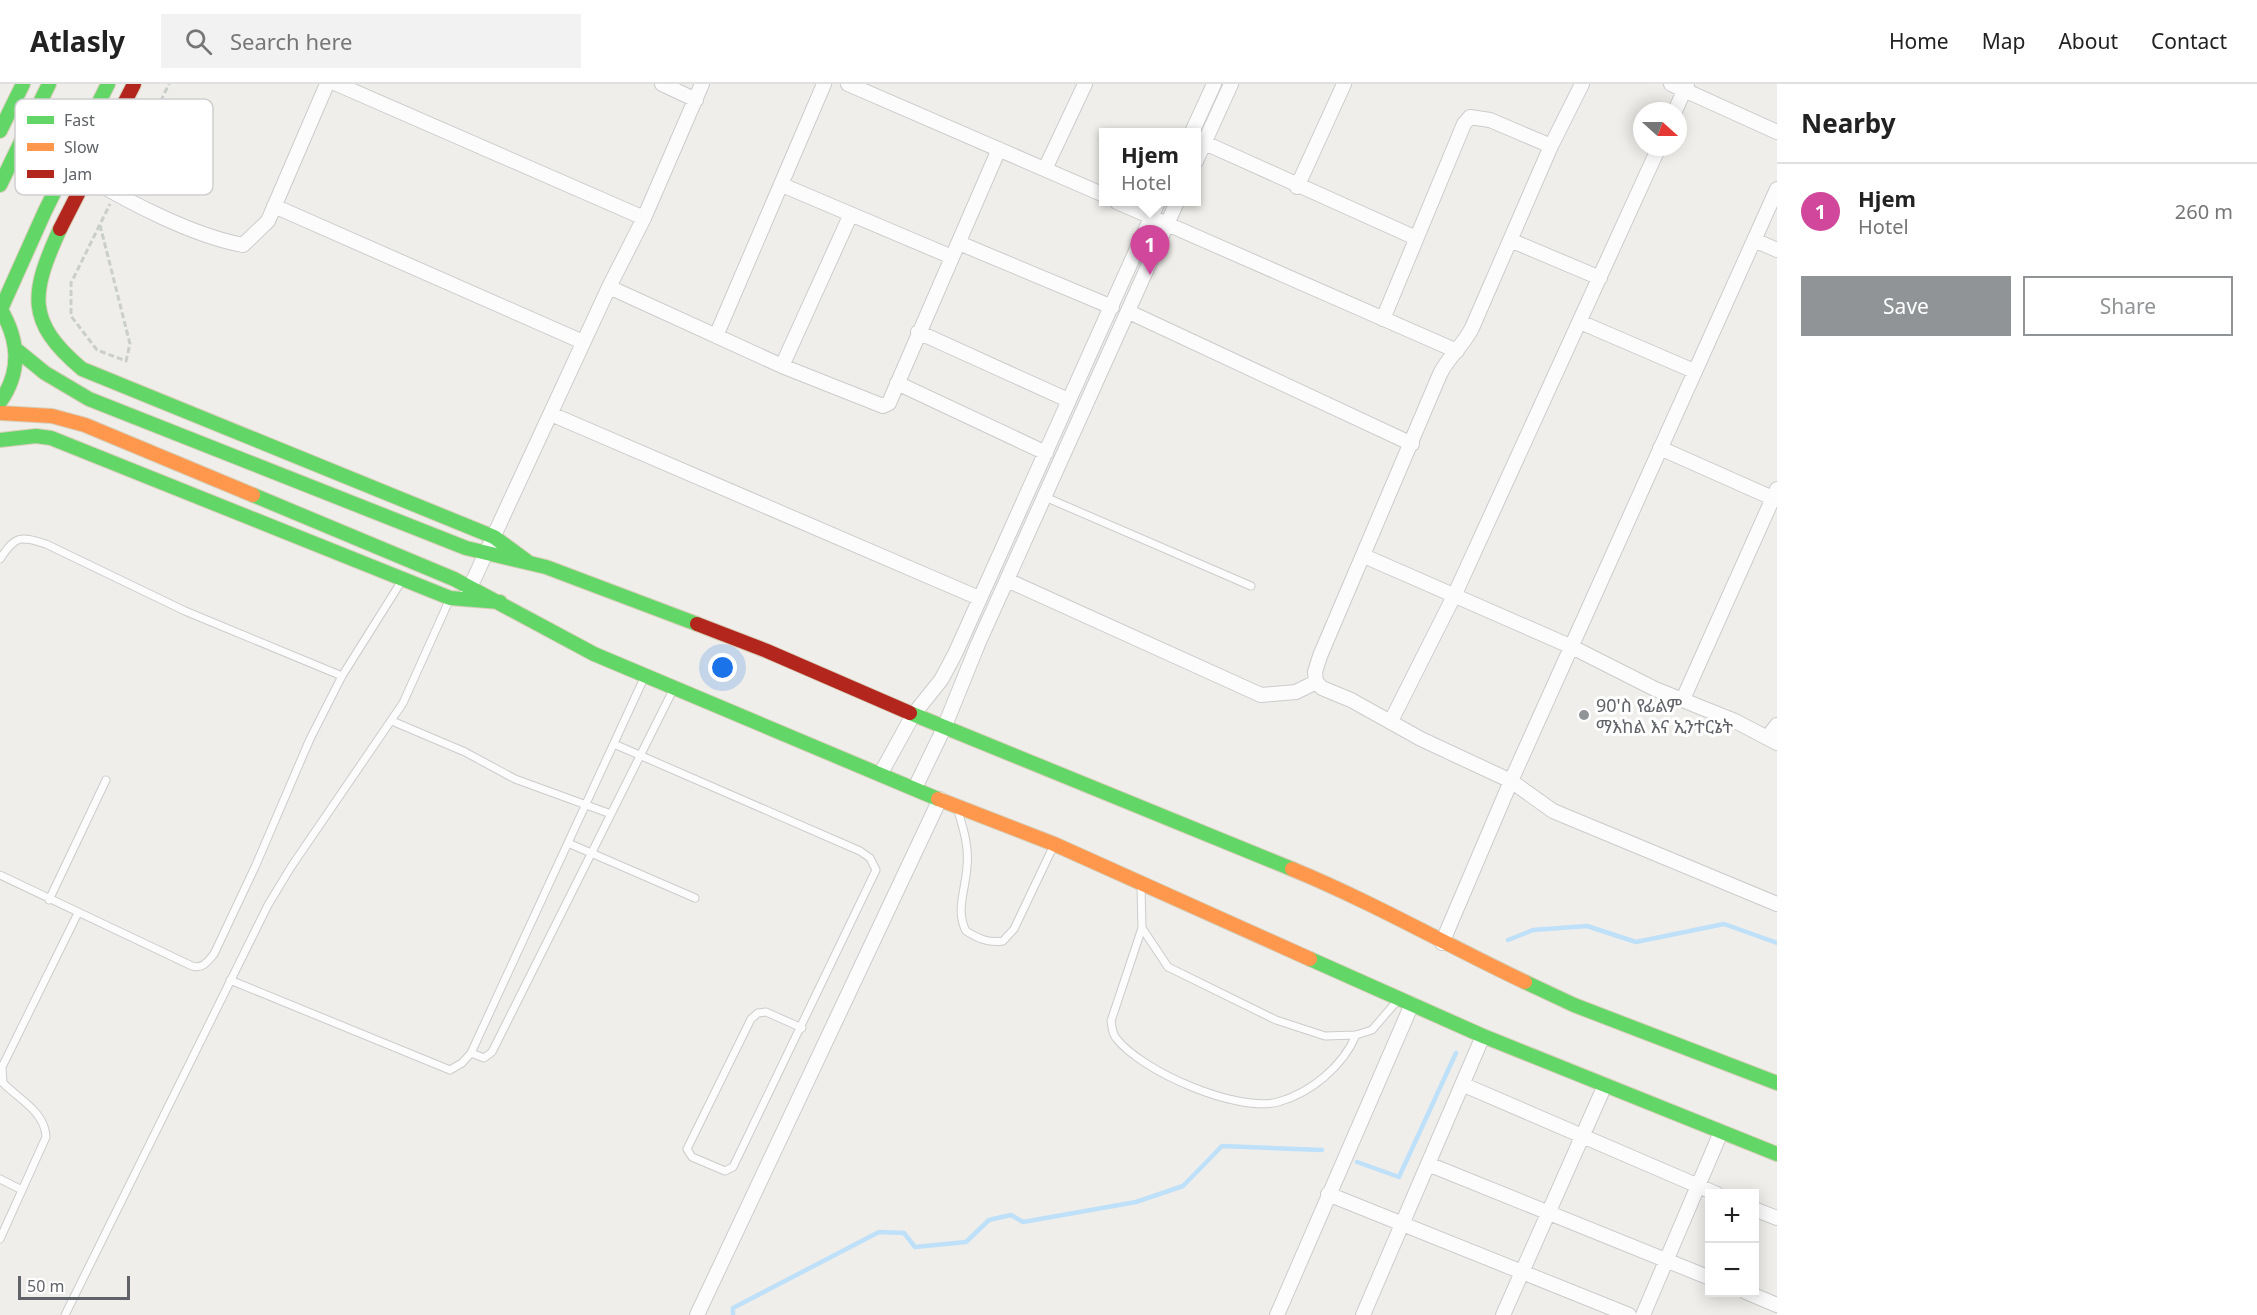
<!DOCTYPE html>
<meta charset="utf-8">
<style>
body{margin:0;font-family:"Noto Sans","Noto Sans Ethiopic",sans-serif;background:#f2f2f2;color:#222}
.controls{position:absolute;right:18px;bottom:18px;display:grid;overflow:hidden;border-radius:0px;box-shadow:0 3px 15px #0003}
.controls button{width:54px;height:54px;display:grid;place-items:center;padding:0;border:0;border-bottom:2px solid #e0e0e0;background:#fff;color:#222;font:30px sans-serif}
.compass{position:absolute;left:1633px;top:18px;width:54px;height:54px;border-radius:50%;background:#fff;box-shadow:0 3px 15px #0003;rotate:111deg}
.scale{position:absolute;left:18px;bottom:15px;width:112px;box-sizing:border-box;padding-left:6px;border:3px solid #5f6368;border-top:0;font-size:16px;line-height:21px;white-space:nowrap;color:#5f6368;-webkit-text-stroke:4px #fff;paint-order:stroke}
.you{position:absolute;left:723px;top:584px;width:21px;height:21px;margin:-15px;border:4px solid #fff;border-radius:50%;background:#1a73e8;box-shadow:0 0 0 9px #1a73e833}
.badge{display:grid;place-items:center;width:39px;height:39px;border-radius:50%;background:#919496;color:#fff;font-size:20px;font-weight:700}
.pin{position:absolute;translate:-50% -50px;filter:drop-shadow(0 2px 3px #0008)}
.pin::after{content:'';position:absolute;top:32px;width:21px;height:18px;background:inherit;clip-path:polygon(0 0,100% 0,50% 100%)}
.popup{position:absolute;left:1099px;top:44px;width:102px;height:78px;box-sizing:border-box;display:grid;place-content:center;border-radius:0px;background:#fff;filter:drop-shadow(0 2px 4px #0005);font-size:20px;white-space:nowrap;color:#767676}
.popup b{font-size:22px;color:#222}
.popup::after{content:'';position:absolute;left:50%;top:100%;margin-left:-12px;border:12px solid transparent;border-top-color:#fff}
.list{margin:0;padding:0;list-style:none}
h2{display:flex;justify-content:space-between;align-items:center;height:78px;margin:0;padding:0 24px;font-size:26px}
h2 small{font-size:20px;font-weight:400;color:#767676}
.list li{display:grid;grid-template-columns:39px 1fr auto;gap:18px;align-items:center;box-sizing:border-box;height:96px;padding:0 24px;border-top:2px solid #e0e0e0}
.list b{display:block;font-size:22px;white-space:nowrap}
.list p{margin:0;font-size:20px;white-space:nowrap;color:#767676}
.list em{font-size:20px;font-style:normal;color:#767676}
.actions{display:flex;gap:12px;padding:18px 24px}
.actions a{flex:1;padding:14px 0;border:2px solid #919496;border-radius:0px;text-align:center;font-size:21px;color:#919496}
.actions .main{background:#919496;color:#fff}
.icon{flex:none;width:33px;height:33px;fill:none;stroke:currentColor;stroke-width:2;stroke-linecap:round;stroke-linejoin:round}
.map{position:relative;flex:none;width:1777px;height:1231px;overflow:hidden}
header{display:flex;align-items:center;gap:36px;box-sizing:border-box;height:84px;padding:0 30px;background:#fff;border-bottom:2px solid #e0e0e0}
header strong{font-size:28px}
nav{display:flex;gap:33px;margin-inline-start:auto;font-size:21px}
.search{width:420px;height:54px;background:#f2f2f2;display:flex;align-items:center;gap:15px;box-sizing:border-box;padding:0 21px;border-radius:0px;color:#767676;font-size:22px}
main{display:flex}
aside{flex:1;background:#fff}
.map>svg:first-child{display:block}
</style>
<header>
<strong>Atlasly</strong>
<div class="search"><svg class="icon" aria-label="search" viewBox="0 0 24 24"><circle cx="10" cy="10" r="6"/><path d="M15 15l6 6"/></svg>Search here</div>
<nav><a>Home</a><a>Map</a><a>About</a><a>Contact</a></nav>
</header>
<main>
<div class="map">
<svg width="1777" height="1231" viewBox="0 0 1777 1231">
<rect width="100%" height="100%" fill="#efeeea"/>
<g fill="none" stroke-linecap="round" stroke-linejoin="round">
<path stroke="#bfe0f9" stroke-width="4.5" d="M1508,856L1533,846L1587,842L1636,858L1724,840L1777,859
M1357,1078L1399,1093L1456,969
M733,1231V1224L879,1148L904,1149L915,1163L966,1158L989,1136L1011,1131L1023,1138L1136,1118L1183,1102L1222,1062L1322,1066"/>
<defs>
<path id="lane" d="M1045,413L1251,502
M0,475C16,451 20,452 46,460L185,527L342,592
M392,637L465,668L515,695L611,730
M614,660L860,767L870,774L876,786L733,1083L725,1087L692,1073L687,1065L751,935L758,929L766,928L802,944
M959,730C964,747 969,764 967,782C966,805 955,826 966,847C979,855 988,859 1003,857L1014,845L1053,763
M568,759L695,814
M0,791L192,882C203,885 207,878 214,870L255,783L310,655L342,592L401,498
M1141,803L1142,844L1168,883L1276,936L1325,952L1356,951L1372,946L1397,917
M49,816L106,696
M1142,844L1111,937C1112,942 1112,949 1116,954C1141,987 1237,1029 1278,1018C1311,1009 1343,982 1356,951
M230,896L450,986L462,979L471,969L644,594
M471,969L484,974L492,968L673,606
M0,1095L22,1106
M0,1155L46,1053C45,1028 20,1016 3,999L2,983L78,829
M65,1231L268,821L291,783L403,619L448,519"/>
<path id="street" d="M337,0L644,134
M662,0L696,16
M848,0L1104,111
M1582,0L1551,62L1472,244C1463,262 1448,273 1440,290L1320,572L1315,588L1316,598L1322,604L1351,616L1421,655L1511,697L1553,727L1777,820
M1671,0L1777,48
M1675,27L1687,0
M1192,48L1214,0
M1205,59L1416,154
M1196,77L1231,0
M1045,85L1085,0
M87,93C130,119 194,152 243,161L268,137L327,0
M782,101L952,173
M1297,103L1344,0
M1117,118L1457,267
M274,122L583,258
M1510,156L1600,194
M1754,156L1777,166
M959,159L1112,223
M609,203L782,282L883,322L889,319L999,65
M1129,228L1412,360
M1383,235L1464,40L1470,33L1490,36L1551,62
M1580,238L1694,287
M918,248L1068,316
M716,252L824,0
M782,282L851,130
M897,299L1046,369
M551,330L979,514
M1660,364L1777,416
M1364,472L1572,563L1655,605L1735,637L1777,659
M1007,496L1261,611L1296,608L1316,598
M467,510L609,203L644,134L702,0
M1683,615L1777,405
M1391,637L1455,510L1659,63
M1767,654L1777,641
M881,689L913,631L941,596L955,570L1158,118
M915,704L944,644L978,560L1177,118
M1442,859L1511,697L1777,105
M1464,1001L1717,1110
M1428,1080L1710,1194
M1328,1110L1629,1231
M1754,1125L1777,1134
M1746,1208L1777,1221
M697,1231L940,715
M1277,1231L1412,920
M1363,1231L1483,952
M1503,1231L1605,1001
M1643,1231L1721,1048"/>
<path id="fast" d="M0,47L23,0
M0,101L49,0
M60,145C31,209 25,237 82,285L494,453L528,478
M0,224C19,256 22,287 0,318
M1,225L45,127L108,0
M18,267L45,289L89,315L466,464L546,483L697,540
M0,356L36,352L51,354L450,514L500,518
M253,411L454,495L594,570L938,715
M910,629L1292,785
M1310,875L1483,952L1777,1070
M1525,898L1574,921L1777,999"/>
<path id="slow" d="M0,329L52,332L85,341L253,411
M938,715L1054,760L1310,875
M1292,785C1372,818 1447,861 1525,898"/>
<path id="jam" d="M60,145L134,0
M697,540L767,567L910,629"/>
</defs>
<use href="#lane" stroke="#cbcccc" stroke-width="9"/>
<use href="#street" stroke="#cbcccc" stroke-width="16"/>
<use href="#fast" stroke="#d7ceb8" stroke-width="16"/>
<use href="#slow" stroke="#d7ceb8" stroke-width="16"/>
<use href="#jam" stroke="#d7ceb8" stroke-width="16"/>
<path stroke="#cacfcc" stroke-width="3" stroke-dasharray="6 3" stroke-linecap="butt" d="M121,98L169,0
M100,141L130,260L126,277L97,266L71,232V199L110,120"/>
<use href="#lane" stroke="#fdfcfc" stroke-width="7"/>
<use href="#street" stroke="#fdfcfc" stroke-width="14"/>
<use href="#fast" stroke="#63d668" stroke-width="14"/>
<use href="#slow" stroke="#ff974d" stroke-width="14"/>
<use href="#jam" stroke="#b3261e" stroke-width="14"/>
</g>
<circle fill="#919496" stroke="#fff" stroke-width="2" cx="1584" cy="631" r="6"/>
<g text-anchor="middle" dominant-baseline="central" stroke-width="6" stroke-linejoin="round" paint-order="stroke">
<g font-size="18" fill="#5f6368" stroke="#fff" text-anchor="start">
<text x="1596" y="621">90'ስ የፊልም<tspan x="1596" dy="21">ማእከል እና ኢንተርኔት</tspan></text>
</g>
</g>
<rect x="15" y="15" width="198" height="96" rx="9" fill="#fff" stroke="#cfd0d2" stroke-width="1.5"/>
<rect x="27" y="32" width="27" height="8" fill="#63d668"/>
<rect x="27" y="59" width="27" height="8" fill="#ff974d"/>
<rect x="27" y="86" width="27" height="8" fill="#b3261e"/>
<g font-size="16" fill="#5f6368">
<text x="64" y="42">Fast</text>
<text x="64" y="69">Slow</text>
<text x="64" y="96">Jam</text>
</g>
</svg>
<div class="controls">
<button>+</button>
<button>−</button>
</div>
<svg class="compass" viewBox="-18 -18 36 36"><path d="M0-13l5 13h-10z" fill="#e53935"/><path d="M0 13l5-13h-10z" fill="#767676"/></svg>
<div class="scale">50 m</div>
<div class="you"></div>
<div class="pin badge" style="left:1150px;top:191px;background:#d1479c">1</div>
<div class="popup"><b>Hjem</b>Hotel</div>
</div>
<aside>
<h2>Nearby<small></small></h2>
<ul class="list">
<li><span class="badge" style="background:#d1479c">1</span><div><b>Hjem</b><p>Hotel</p></div><em>260 m</em></li>
</ul>
<div class="actions"><a class="main">Save</a><a>Share</a></div>
</aside>
</main>
